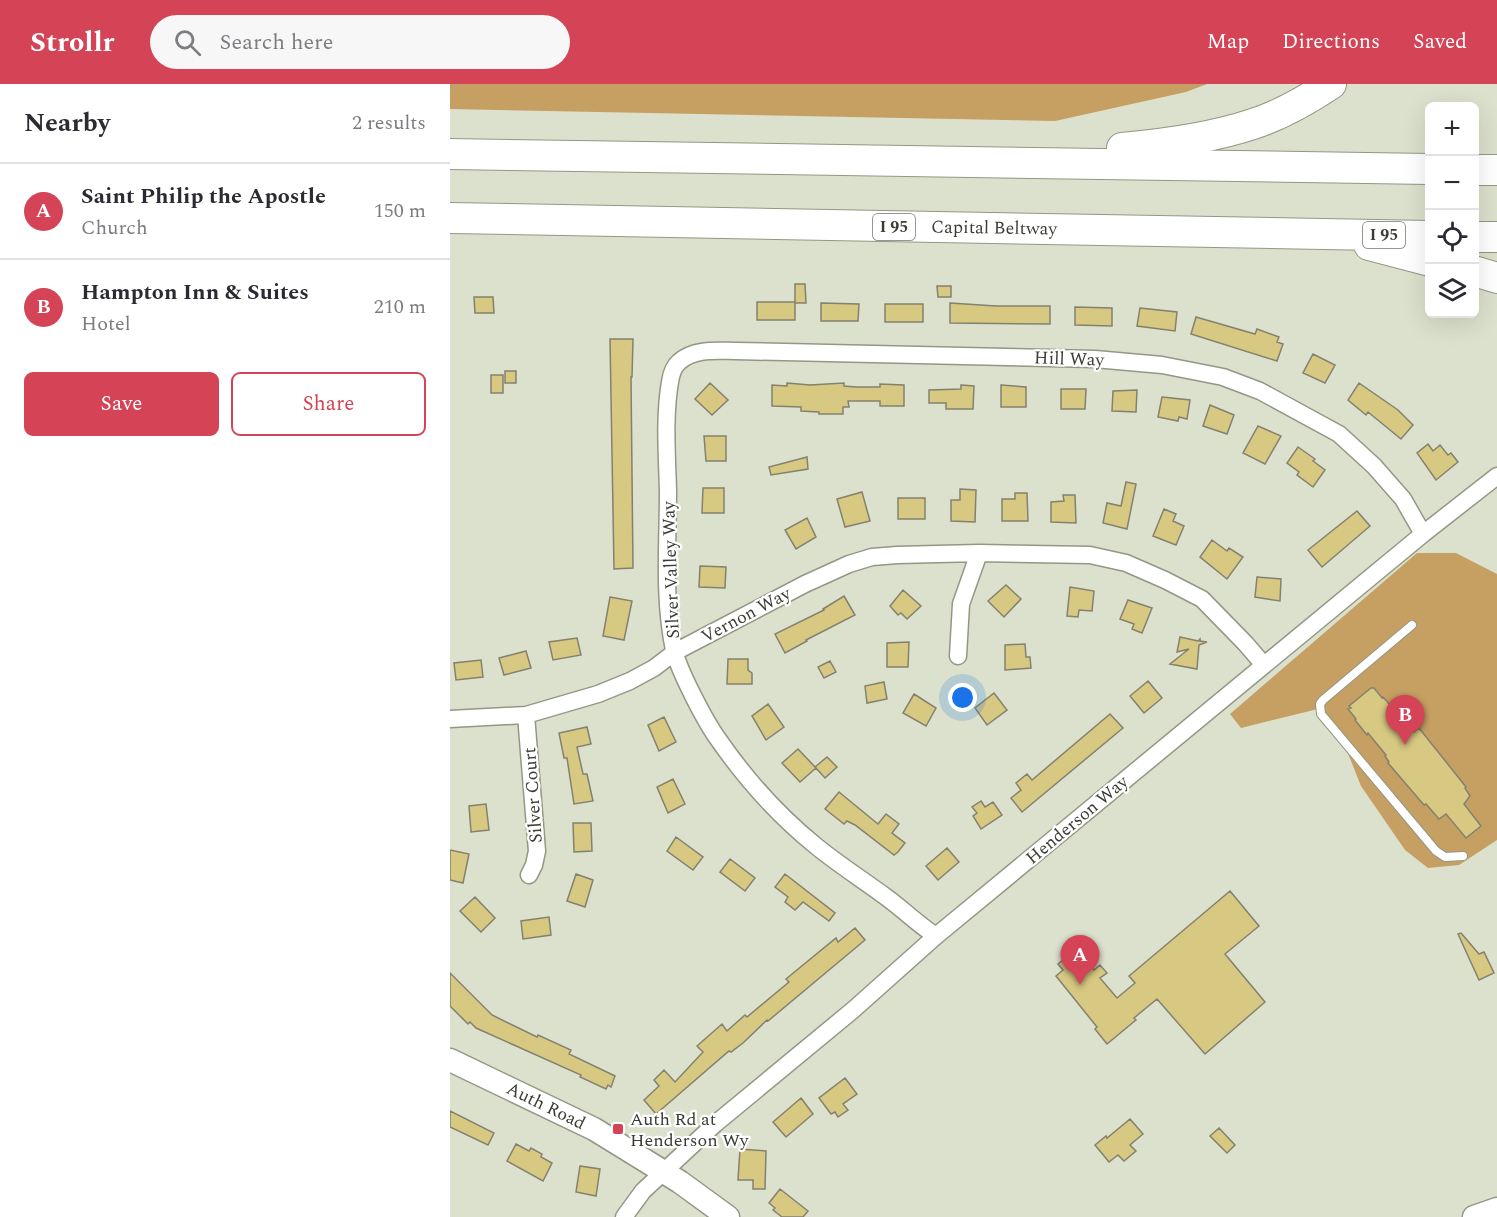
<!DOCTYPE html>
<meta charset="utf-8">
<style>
body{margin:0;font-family:Spectral,serif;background:#f7f7f7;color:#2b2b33}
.controls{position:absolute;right:18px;top:18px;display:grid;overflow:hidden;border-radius:9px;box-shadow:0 6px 24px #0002}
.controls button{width:54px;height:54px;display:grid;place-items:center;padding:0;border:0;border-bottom:2px solid #e1e1e2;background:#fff;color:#2b2b33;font:30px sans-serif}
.you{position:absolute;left:513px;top:614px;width:21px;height:21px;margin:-15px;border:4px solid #fff;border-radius:50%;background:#1a73e8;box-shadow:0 0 0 9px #1a73e833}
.badge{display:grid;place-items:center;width:39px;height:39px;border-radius:50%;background:#d44356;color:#fff;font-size:20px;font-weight:700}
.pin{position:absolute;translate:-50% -50px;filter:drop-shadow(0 2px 3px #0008)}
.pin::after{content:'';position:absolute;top:32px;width:21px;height:18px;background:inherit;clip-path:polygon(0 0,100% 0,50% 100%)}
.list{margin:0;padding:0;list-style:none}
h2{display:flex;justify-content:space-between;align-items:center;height:78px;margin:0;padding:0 24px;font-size:26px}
h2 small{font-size:20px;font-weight:400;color:#7c7c81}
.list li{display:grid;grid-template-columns:39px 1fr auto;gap:18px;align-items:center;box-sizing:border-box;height:96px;padding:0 24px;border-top:2px solid #e1e1e2}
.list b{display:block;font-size:22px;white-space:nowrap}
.list p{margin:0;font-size:20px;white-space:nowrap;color:#7c7c81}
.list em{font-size:20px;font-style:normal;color:#7c7c81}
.actions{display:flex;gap:12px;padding:18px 24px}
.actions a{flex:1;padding:14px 0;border:2px solid #d44356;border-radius:9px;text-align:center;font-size:21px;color:#d44356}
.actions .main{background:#d44356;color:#fff}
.icon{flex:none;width:33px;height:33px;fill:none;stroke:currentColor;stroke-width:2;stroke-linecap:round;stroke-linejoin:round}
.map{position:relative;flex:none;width:1047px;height:1133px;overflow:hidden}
header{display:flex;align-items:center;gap:36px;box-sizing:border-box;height:84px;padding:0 30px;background:#d44356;color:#fff}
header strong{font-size:28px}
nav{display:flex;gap:33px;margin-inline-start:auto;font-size:21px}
.search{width:420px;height:54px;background:#f7f7f7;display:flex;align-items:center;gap:15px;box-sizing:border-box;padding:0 21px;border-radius:33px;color:#7c7c81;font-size:22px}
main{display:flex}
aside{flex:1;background:#fff}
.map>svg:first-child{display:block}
</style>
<header>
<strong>Strollr</strong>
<div class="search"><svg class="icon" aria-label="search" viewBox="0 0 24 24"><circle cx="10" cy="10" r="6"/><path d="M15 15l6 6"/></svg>Search here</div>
<nav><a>Map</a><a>Directions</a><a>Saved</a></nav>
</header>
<main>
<aside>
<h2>Nearby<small>2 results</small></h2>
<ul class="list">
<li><span class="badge">A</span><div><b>Saint Philip the Apostle</b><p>Church</p></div><em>150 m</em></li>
<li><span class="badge">B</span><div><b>Hampton Inn &amp; Suites</b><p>Hotel</p></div><em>210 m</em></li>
</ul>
<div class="actions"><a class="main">Save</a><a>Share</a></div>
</aside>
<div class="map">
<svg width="1047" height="1133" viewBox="0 0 1047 1133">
<rect width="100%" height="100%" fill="#dce1cd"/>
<path fill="#c69f62" d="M0,0H757L736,8L605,37L0,25Z
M967,469H1006L1047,490V756L1009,781L978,784L955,766L911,702L889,647L868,625L791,644L780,630Z"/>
<path fill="#d7c882" stroke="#84816f" stroke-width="1.5" d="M345,200H355L356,219H345Z
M487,202H501V213H488Z
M24,213H43L44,229H25Z
M307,218H345V236H307Z
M371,219L409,220L408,237H371Z
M500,219L546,222H600V240L500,239Z
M435,220H473V238H435Z
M625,223L662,224V242L625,241Z
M690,224L727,228L725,247L687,242Z
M746,233L805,250L807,245L829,253L827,258L833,260L827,277L741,250Z
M160,255H183L182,293H181L183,484L164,485Z
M863,270L885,281L875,299L853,289Z
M55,287H66V299H55Z
M41,291H53V309H41Z
M260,299L278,316L262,331L245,315Z
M337,299L360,301L394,299V302L406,303H430V300L454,301V322H430V317H398L399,323H393V330H369V328L351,327V323L322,322V301L337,302Z
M909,299L948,326L963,341L951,355L918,328L916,331L898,316Z
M511,301L524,302L523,325H496V319H479V306L511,305Z
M551,301L576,303V323H551Z
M611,305H636L635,325H611Z
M687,306L686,328L662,327L663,307Z
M712,313L740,316L737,335L729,333L728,337L708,333Z
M760,321L784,331L777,350L753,342Z
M808,342L831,352L815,380L793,369Z
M254,352H276V377H256Z
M978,360L983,367L990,361L998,371L1001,369L1008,378L986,396L967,369Z
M848,363L865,375L863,377L875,386L863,403L847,391L849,388L837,379Z
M357,373L358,385L321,391L319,383Z
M676,398L686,400L677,445L653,439L657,419L671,422Z
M253,404H274V429H252Z
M510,405L526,406L525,438L501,437V416H510Z
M412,408L420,437L395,443L387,415Z
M565,409H577L578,437H552V415H565Z
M613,411H625L626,439L601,438V418L614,417Z
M448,414H475V435H448Z
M714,425L726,430L723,437L734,442L726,461L703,452Z
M907,427L920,442L872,483L858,466Z
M357,434L366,453L346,465L335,446Z
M762,456L777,467L779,464L793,473L777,495L750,473Z
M250,482L276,483L275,504L249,503Z
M807,493L831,495L830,517L805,513Z
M556,501L571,515L554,533L538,517Z
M620,503L644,507L642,527L629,526L628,533L617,532Z
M453,506L471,522L457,535L451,529L448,531L440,522Z
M394,512L405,531L356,556L357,557L335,569L325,550L374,526L373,525Z
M160,513L182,517L174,556L153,552Z
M678,516L702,524L692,549L682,545L684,540L670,535Z
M730,553L748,557L750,555V557L757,558L749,561L747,585L720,580L739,565L727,568Z
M127,554L131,571L103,576L99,558Z
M459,558L458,583H437V559Z
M575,560L576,573H580L581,584L555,586V561Z
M76,567L81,584L54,591L49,574Z
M278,575H298V586L302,589V600H277Z
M31,576L33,593L6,596L4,579Z
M380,577L386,588L374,594L368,583Z
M698,597L712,614L694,629L680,612Z
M434,598L437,615L417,619L415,602Z
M921,604H924L932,614L933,613L964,648L969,644L1016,703L1015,704L1020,712L1014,720L1031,742L1016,754L996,730L989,735L976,720L974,721L938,679L939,678L935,672L936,671L918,649L917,651L905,636L906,635L898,625L901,624L899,622Z
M544,609L557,626L537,641L525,624Z
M464,610L486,624L476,642L453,629Z
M318,620L334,643L316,656L302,632Z
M660,630L673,644L572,728L561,714L571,706L566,699L577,690L582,696Z
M214,633L226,658L209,667L198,641Z
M137,643L141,660L127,663L133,690H137L143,717L124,720L117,674H114L109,649Z
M348,665L366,684L350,698L332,679Z
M377,673L387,683L375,694L365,683Z
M223,695L235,720L218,729L207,703Z
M389,708L428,740L436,730L449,740L442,749L455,759L448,768L444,771L405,741L397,737L394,740L375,725Z
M531,717L535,723L543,718L552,731L531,745L523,732L527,729L522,723Z
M36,720L39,746L21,748L19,722Z
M123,739H141L142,767L124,768Z
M226,753L253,773L243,786L217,767Z
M497,764L509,778L488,796L476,782Z
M0,766L19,770L13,799L0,796Z
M280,775L305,794L295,807L270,788Z
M126,790L143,796L135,823L117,817Z
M335,790L385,829L379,837L353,818L345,826L335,818L338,813L325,803Z
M780,807L809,842L775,870L815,918L755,970L707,915L684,934L686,936L657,960L645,945L647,943L606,892L613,886L608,880L619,871L624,877L631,871L644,886L650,881L657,889L650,894L667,914L685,899L679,892L685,887Z
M25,813L45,834L31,848L10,827Z
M99,833L101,851L73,855L71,837Z
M405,844L415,856L318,937L317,936L293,959L281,968L279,967L206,1030L194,1016L209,1002L204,996L214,986L225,998L253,968L247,962L272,940L277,947L295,931L297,933L339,898L336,895L386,854L388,858Z
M1011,849L1029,870L1034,868L1044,889L1029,896L1008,850Z
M0,889L42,931L87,953L88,951L121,966L119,970L165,992L161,1003L158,1001L156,1005L130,993L131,991L26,944L20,938L18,940L0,922Z
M395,994L407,1010L393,1020L398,1026L388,1033L385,1028L381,1030L369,1014Z
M351,1014L363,1030L336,1053L323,1038Z
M0,1027L44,1049L38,1061L0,1043Z
M680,1035L693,1050L680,1061L686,1067L674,1077L668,1071L659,1078L645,1061L656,1052L657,1054Z
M769,1044L785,1061L777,1069L760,1052Z
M66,1060L79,1067L81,1064L92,1070L91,1073L102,1079L93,1097L57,1077Z
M290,1065L316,1067L315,1105H303V1096H288Z
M130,1082L150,1085L146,1112L126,1108Z
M330,1105L358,1127L353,1133H332L323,1126L325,1124L319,1119Z"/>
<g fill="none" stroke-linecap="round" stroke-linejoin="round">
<defs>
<path id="service" d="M962,541L873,616L870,620L871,630L986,767L995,773L1013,772"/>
<path id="minor" d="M508,572L511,520L529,469L640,471L676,479L715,496L752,515L795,559L814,581
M76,631L87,767L84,781L79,791
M0,635L76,631L148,610L180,597L204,584L225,568L355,500L399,480L422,473L447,471L529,469
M486,852C466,839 454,826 436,813C413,796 388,780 366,762C329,732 295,694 268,655C255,637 229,587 224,566C213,514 218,459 218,407C217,371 214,333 220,298C221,291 223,283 229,278C244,264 267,267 286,267L645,275L712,281L773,293L810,307L889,350L924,382L953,415L973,450
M174,1133L193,1107L265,1040L403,926L486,852L973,450L1047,392"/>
<path id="secondary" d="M0,976L144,1045L230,1098L278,1133
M1024,1133L1047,1125"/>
<path id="motorway" d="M672,64C716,60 761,54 803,40C831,31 857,16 881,0
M0,70L980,85
M1024,86H1047
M0,134L980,152
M1024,153H1047
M919,161L980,177
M1024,187L1047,194"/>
</defs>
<use href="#service" stroke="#939784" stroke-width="10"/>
<use href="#minor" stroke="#939784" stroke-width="19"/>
<use href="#secondary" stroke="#939784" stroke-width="25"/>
<use href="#motorway" stroke="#939784" stroke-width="32"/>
<use href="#service" stroke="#fff" stroke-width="8"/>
<use href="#minor" stroke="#fff" stroke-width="16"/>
<use href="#secondary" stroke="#fff" stroke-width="22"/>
<use href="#motorway" stroke="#fff" stroke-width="30"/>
</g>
<rect fill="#d44356" stroke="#fff" stroke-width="2" x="162" y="1039" width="12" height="12" rx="3"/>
<g text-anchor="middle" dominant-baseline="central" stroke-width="4.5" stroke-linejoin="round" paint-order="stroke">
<g fill="#fff" stroke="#767772" stroke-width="1.5">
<rect x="423" y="130" width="42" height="26" rx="4.5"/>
<rect x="913" y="138" width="42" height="26" rx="4.5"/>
</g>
<g font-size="16" font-weight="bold" fill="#3b3d35">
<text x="444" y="143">I 95</text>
<text x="934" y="151">I 95</text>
</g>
<g font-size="18" fill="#3b3d35" stroke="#fff">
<text transform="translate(544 144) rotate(1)">Capital Beltway</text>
<text transform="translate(619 275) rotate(2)">Hill Way</text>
<text transform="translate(221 486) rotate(-92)">Silver Valley Way</text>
<text transform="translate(296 531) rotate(-28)">Vernon Way</text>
<text transform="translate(83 711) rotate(-94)">Silver Court</text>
<text transform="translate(627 736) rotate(-40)">Henderson Way</text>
<text transform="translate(96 1022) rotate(26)">Auth Road</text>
</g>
<g font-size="18" fill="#3b3d35" stroke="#fff" text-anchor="start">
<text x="180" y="1035">Auth Rd at<tspan x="180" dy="21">Henderson Wy</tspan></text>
</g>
</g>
</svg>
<div class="controls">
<button>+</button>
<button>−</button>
<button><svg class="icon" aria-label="locate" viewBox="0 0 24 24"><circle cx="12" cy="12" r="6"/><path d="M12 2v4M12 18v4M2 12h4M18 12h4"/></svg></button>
<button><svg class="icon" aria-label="layers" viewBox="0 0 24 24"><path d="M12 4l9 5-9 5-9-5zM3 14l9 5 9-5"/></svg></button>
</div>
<div class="you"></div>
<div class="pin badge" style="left:630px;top:901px">A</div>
<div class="pin badge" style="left:955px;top:661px">B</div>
</div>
</main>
